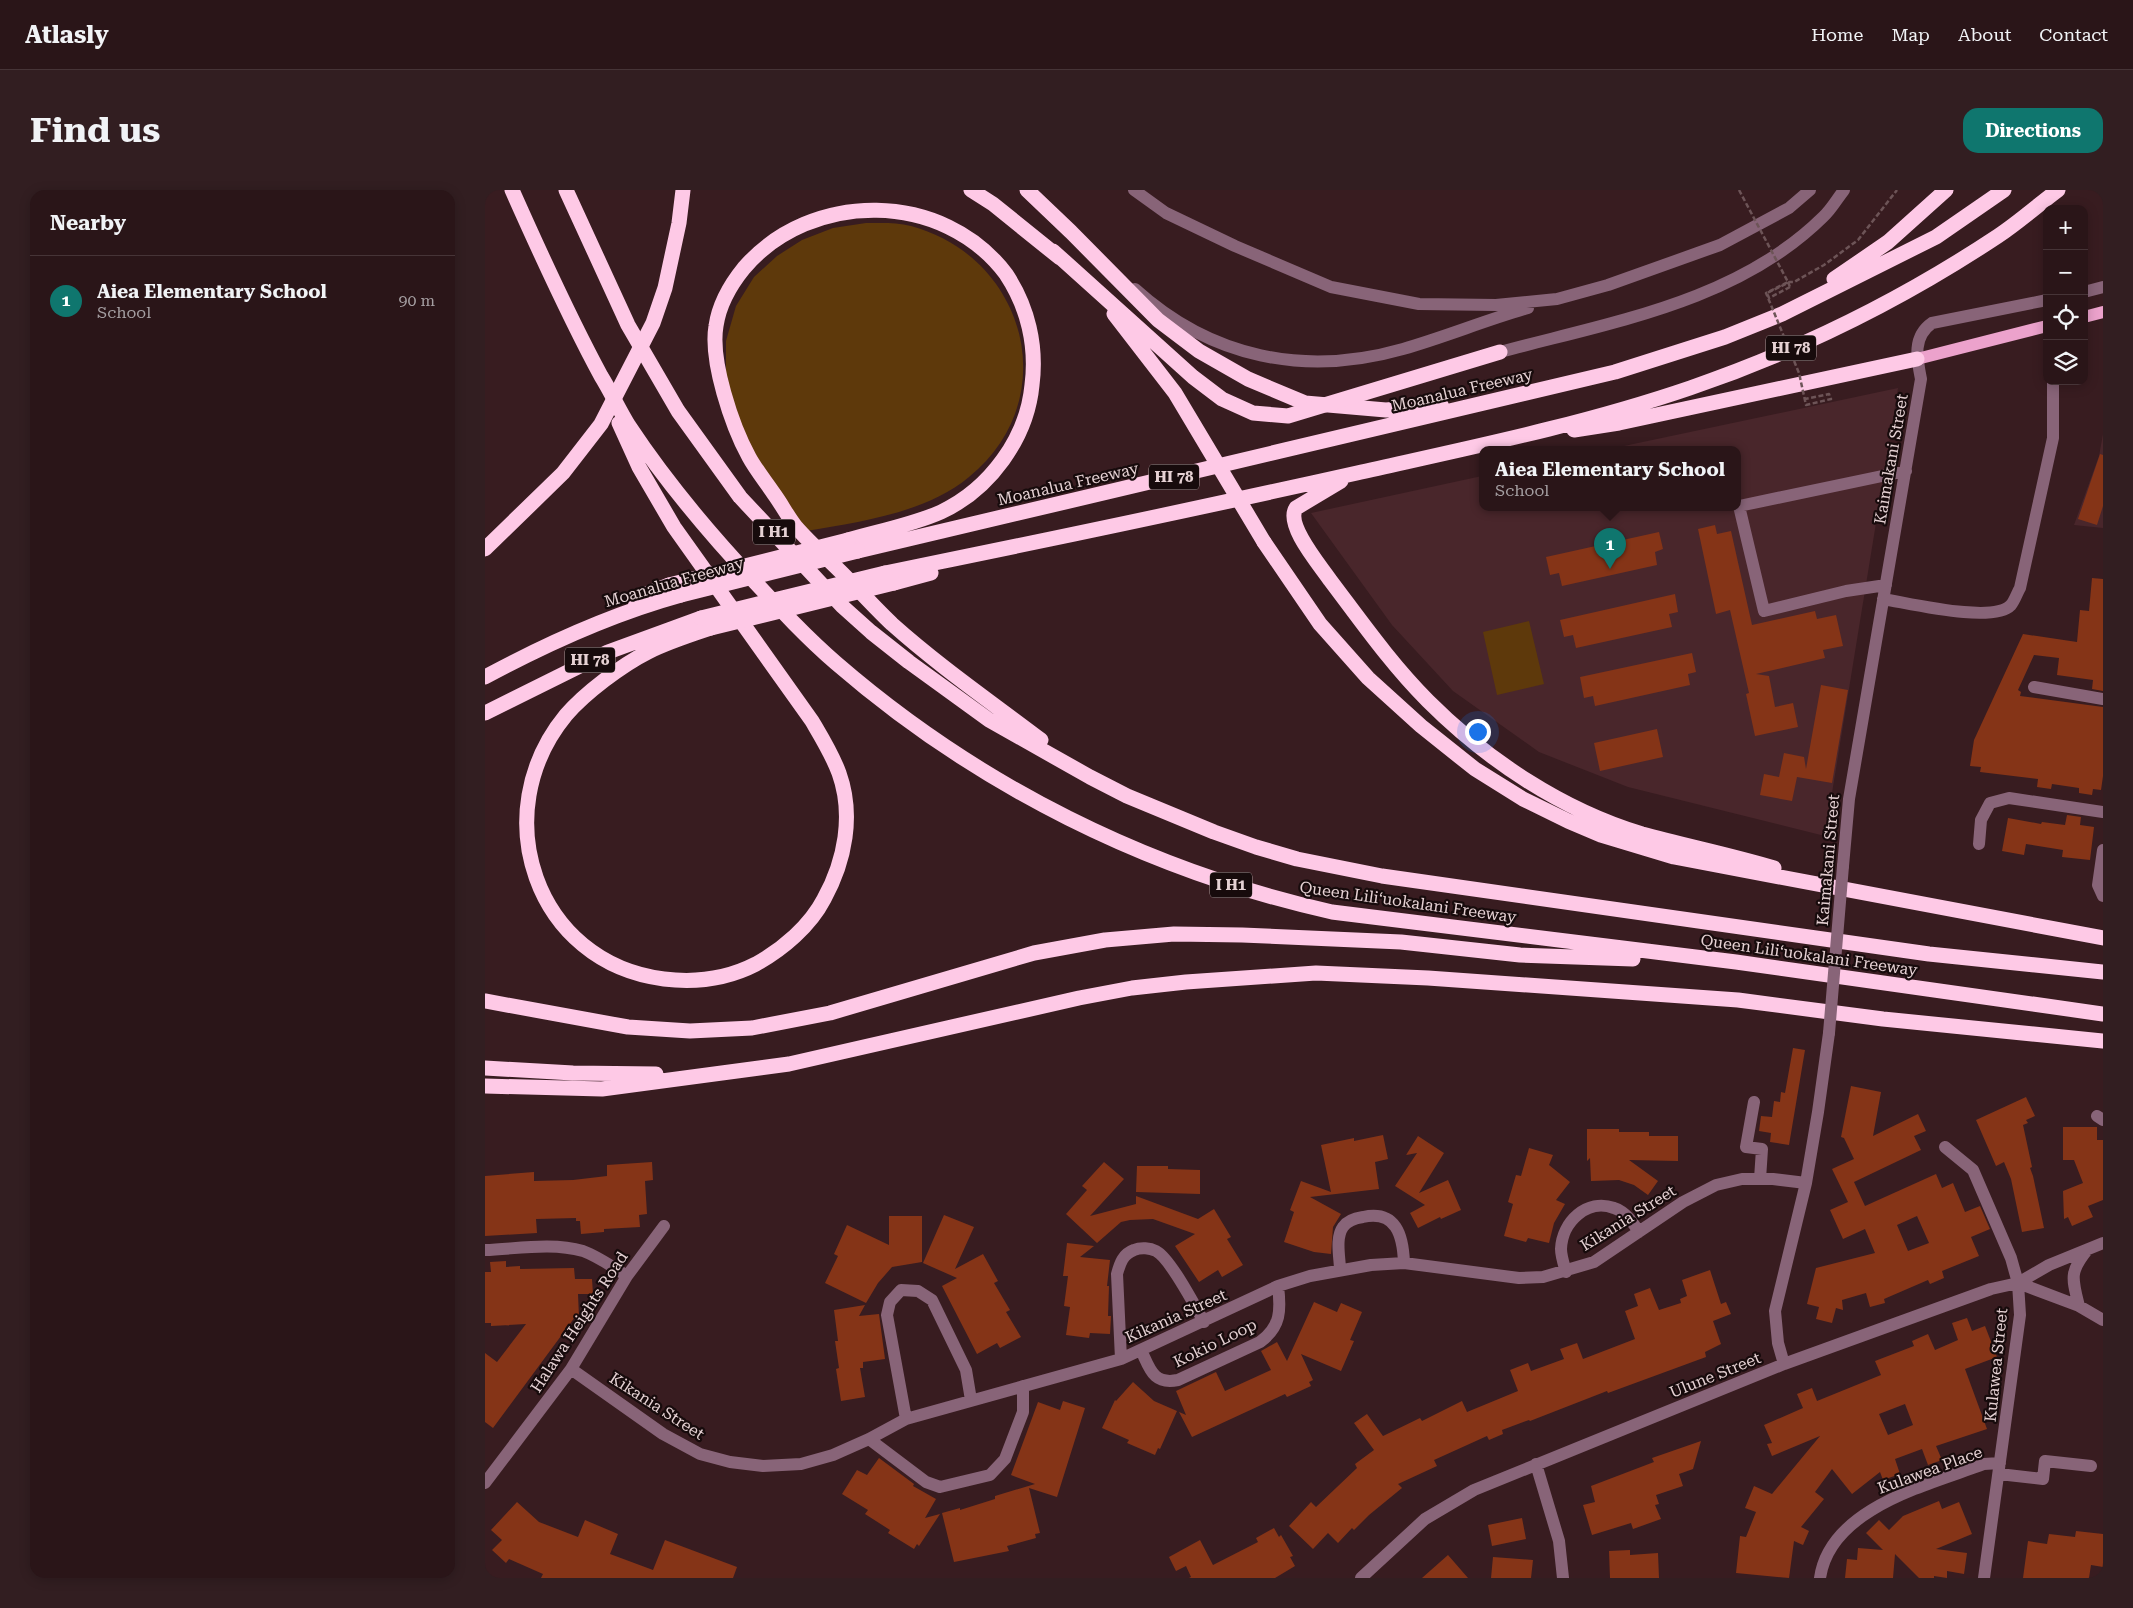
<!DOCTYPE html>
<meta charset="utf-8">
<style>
body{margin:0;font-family:"Roboto Serif",serif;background:#321e21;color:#f1f3f6}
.controls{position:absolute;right:15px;top:15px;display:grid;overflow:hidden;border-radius:10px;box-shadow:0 2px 12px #0003}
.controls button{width:45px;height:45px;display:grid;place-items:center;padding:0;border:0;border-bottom:1px solid #463437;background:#2a1518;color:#f1f3f6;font:25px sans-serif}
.you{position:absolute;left:992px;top:541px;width:18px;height:18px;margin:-12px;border:4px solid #fff;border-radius:50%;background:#1a73e8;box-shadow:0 0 0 8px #1a73e833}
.badge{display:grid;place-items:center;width:32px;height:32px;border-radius:50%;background:#0f766e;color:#fff;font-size:16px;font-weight:700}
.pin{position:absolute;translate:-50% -41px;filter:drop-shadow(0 1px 2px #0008)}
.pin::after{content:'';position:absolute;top:26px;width:18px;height:15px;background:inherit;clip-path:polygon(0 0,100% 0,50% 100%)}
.popup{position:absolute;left:994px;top:256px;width:262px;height:65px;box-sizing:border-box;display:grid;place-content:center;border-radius:10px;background:#2a1518;filter:drop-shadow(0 1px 4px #0005);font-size:16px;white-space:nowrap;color:#a59fa2}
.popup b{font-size:19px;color:#f1f3f6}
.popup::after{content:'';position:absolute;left:50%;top:100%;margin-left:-10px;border:10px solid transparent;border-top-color:#2a1518}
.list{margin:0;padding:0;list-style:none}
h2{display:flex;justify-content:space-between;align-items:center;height:65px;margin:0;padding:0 20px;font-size:21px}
h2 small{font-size:16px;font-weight:400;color:#a59fa2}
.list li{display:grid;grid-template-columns:32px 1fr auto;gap:15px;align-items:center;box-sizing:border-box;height:90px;padding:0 20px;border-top:1px solid #463437}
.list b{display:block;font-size:19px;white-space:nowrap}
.list p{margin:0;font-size:16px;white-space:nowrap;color:#a59fa2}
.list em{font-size:16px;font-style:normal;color:#a59fa2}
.icon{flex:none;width:28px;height:28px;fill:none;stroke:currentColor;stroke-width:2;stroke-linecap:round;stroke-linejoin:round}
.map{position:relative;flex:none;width:1618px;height:1388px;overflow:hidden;border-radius:15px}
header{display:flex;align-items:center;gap:30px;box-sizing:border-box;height:70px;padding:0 25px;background:#2a1518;border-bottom:1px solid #463437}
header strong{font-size:24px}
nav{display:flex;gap:28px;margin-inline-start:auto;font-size:18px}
.intro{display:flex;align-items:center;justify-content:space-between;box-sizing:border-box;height:120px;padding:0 30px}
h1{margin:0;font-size:35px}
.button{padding:12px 22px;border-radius:15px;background:#0f766e;color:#fff;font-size:18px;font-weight:700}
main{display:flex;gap:30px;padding:0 30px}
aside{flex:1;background:#2a1518;border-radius:15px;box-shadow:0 2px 12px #0003}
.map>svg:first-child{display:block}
</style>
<header>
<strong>Atlasly</strong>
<nav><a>Home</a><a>Map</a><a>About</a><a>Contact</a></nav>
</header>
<div class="intro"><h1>Find us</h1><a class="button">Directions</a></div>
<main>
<aside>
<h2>Nearby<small></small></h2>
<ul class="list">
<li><span class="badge">1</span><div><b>Aiea Elementary School</b><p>School</p></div><em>90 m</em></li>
</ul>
</aside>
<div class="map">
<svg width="1618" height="1388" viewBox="0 0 1618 1388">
<rect width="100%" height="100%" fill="#381c20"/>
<path fill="#49262b" d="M1413,198L1340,646L1143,597L1054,562L968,501L907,435L826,323L997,286L998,318H1252V260H1120Z
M1618,244V338L1589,335L1614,266Z"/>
<path fill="#5e390b" d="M381,33C395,33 411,32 426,36C541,67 580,209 484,287C441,323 374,332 321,341L264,262L241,189V151L251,116L269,87L292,66L317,50L348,38Z
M1044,431L1059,494L1012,505L998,442Z"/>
<path fill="#853417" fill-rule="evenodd" d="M1615,264L1618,265V316L1612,335L1593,329Z
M1230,335L1232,344L1246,341L1267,435L1330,421L1332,429L1351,425L1358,456L1338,460L1340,468L1271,484L1284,486L1290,517L1308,513L1313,537L1270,546L1261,504L1264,503L1245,420L1231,424L1213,339Z
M1174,342L1178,359L1170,362L1172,375L1077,396L1074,383L1065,385L1061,367Z
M1607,388L1618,389V501L1607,499L1608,490L1572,485L1574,468L1549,465L1533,500L1536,502L1535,506L1618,517V586L1616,600L1608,599L1607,605L1594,603V598L1567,594L1566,599L1552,597L1553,589L1495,582L1496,577L1485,576L1489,550L1538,444L1592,452L1595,420L1604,421Z
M1190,404L1193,422L1184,424L1187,437L1091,458L1088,445L1079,447L1075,430Z
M1207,463L1211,482L1203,484L1205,495L1110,516L1108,506L1099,508L1095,487Z
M1336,495L1363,500L1347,593L1312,587L1307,611L1275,605L1279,584L1294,587L1299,563L1319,567L1321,579Z
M1172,539L1178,567L1115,581L1109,553Z
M1582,625L1596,627L1595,635L1609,637L1605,670L1577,667L1578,660L1541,654L1539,665L1517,661L1523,628L1556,634L1557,632L1580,635Z
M1308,858L1320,860L1304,955L1285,952L1286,943L1274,941L1276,926L1287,927L1289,911L1295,912L1296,902L1300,903Z
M1366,896L1396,902L1388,946L1433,924L1441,941L1429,946L1436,960L1369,992L1380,1016L1451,984L1457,998L1468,993L1480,1022L1495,1016L1505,1039L1486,1047L1494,1066L1457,1081L1459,1088L1445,1094L1443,1090L1399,1109L1400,1113L1385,1117L1381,1103L1357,1110L1358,1120L1351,1118L1347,1133L1331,1129L1334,1117L1322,1114L1331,1078L1390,1063L1380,1039L1358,1049L1345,1020L1363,1012L1347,979L1369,969L1359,948L1356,947ZM1432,1026L1444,1053L1423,1061L1412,1035Z
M1541,907L1550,926L1541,930L1543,933L1538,935L1547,977L1545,978L1548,986L1559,1038L1537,1042L1526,989L1519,972L1511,976L1491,930Z
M1578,937H1612V950H1618V1010L1603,1016L1608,1027L1587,1036L1583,1027L1579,1029L1578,1001L1598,993L1589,970H1578Z
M1102,939H1134V942H1164V946H1193V971L1144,970L1173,991L1163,1005L1149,995L1134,990L1106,991L1105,968L1102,971Z
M898,945L903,969L890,972L894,999L825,1007L856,1024L848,1037L846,1064L829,1062L799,1052L809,1022L805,1020L816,991L846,1002L836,955L869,948V951Z
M933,946L959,963L934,1003L963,990L976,1020L956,1029L955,1027L933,1038L925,1023L940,1015L910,996L932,963L921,965Z
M1044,958L1068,965L1064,975L1085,992L1071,1010L1080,1014L1069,1033L1064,1053L1043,1048L1041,1052L1019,1046L1028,1014L1023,1012L1031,985L1036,986Z
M167,972L168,990L160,991L162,1024L154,1025L155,1037L119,1039V1042L96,1044L95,1031H91V1028L51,1029L52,1043L0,1046V986L49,982V991L88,990L122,986V975Z
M619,972L639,989L605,1026L651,1014V1006L713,1029L729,1019L746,1047L742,1049L758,1075L737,1087L733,1080L714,1092L690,1056L710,1044L668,1029L645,1030L636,1032L612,1053L581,1024L602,1000L597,996Z
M652,976H683V979L715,980V1004L651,1002Z
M459,1025L489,1037L470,1079L498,1064L513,1091L509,1093L525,1120L521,1122L536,1147L515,1158L512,1153L492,1164L457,1096L472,1088L438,1073Z
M404,1026H437V1072L407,1077L393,1093L381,1113L340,1093L353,1066L349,1064L362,1035L404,1055Z
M582,1053L609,1056L595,1067L625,1070L622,1096H624L623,1126H626L625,1144L605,1143L604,1148L581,1145L585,1117L579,1116L583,1086H578Z
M21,1071V1077L35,1076V1079L89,1078L90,1089H107L108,1104H93L94,1127H90L8,1238L0,1232V1163L12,1172L41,1134L6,1136V1133H0V1082H6L5,1072Z
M1225,1080L1236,1114L1241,1112L1246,1124L1228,1131L1236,1154L1220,1162L1221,1167L1123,1203L1122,1201L1045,1231L1044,1230L1017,1240L1018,1244L1004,1250L1002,1246L949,1270L952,1276L913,1294L917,1298L884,1325L869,1340L867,1338L853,1353L843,1343L828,1359L804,1336L826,1312L831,1317L872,1278L870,1274L889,1260L869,1233L882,1224L898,1246L935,1228L937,1231L977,1211L982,1222L1033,1201L1025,1180L1043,1173L1046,1181L1079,1169L1075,1159L1092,1153L1098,1169L1150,1149L1140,1121L1153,1116L1149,1104L1165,1098L1174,1120L1196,1113L1195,1109L1202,1106L1197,1090Z
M829,1112L852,1122L856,1113L877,1122L865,1150L869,1151L856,1181L816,1164L828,1190L824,1192L826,1196L802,1207L800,1204L707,1247L694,1222L701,1225L691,1201L731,1182L740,1201L786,1180L776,1161L792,1152L802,1171Z
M380,1115L374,1126L394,1124L400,1169L378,1172V1178H375L380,1207L356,1211L351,1179L354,1178L350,1151H353L349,1120Z
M1482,1128L1487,1141L1500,1136L1512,1167L1480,1179L1502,1239L1451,1256L1457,1270L1443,1275L1437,1259L1410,1269L1415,1284L1398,1290L1395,1282L1367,1304L1347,1279L1330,1302L1339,1309L1316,1337L1324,1341L1318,1355L1309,1351L1304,1388L1251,1383L1255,1346L1261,1347L1271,1322L1260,1318L1269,1296L1287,1304L1335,1246L1287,1266L1282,1254L1287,1253L1279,1235L1318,1218L1312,1204L1327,1198L1332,1211L1396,1185L1390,1171L1429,1156L1427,1151L1443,1144L1450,1160L1473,1150L1467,1133ZM1420,1214L1428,1235L1403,1245L1394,1224Z
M648,1192L669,1211L692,1221L675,1259L673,1258L670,1265L642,1253L644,1250L617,1238L630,1210L631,1211Z
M578,1211L600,1218L572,1307L544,1298L555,1343L550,1344L551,1348L522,1356L524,1361L469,1372L457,1323L475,1318V1320L510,1309V1306L550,1294L526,1285L553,1212L575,1220Z
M1216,1251L1208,1279L1194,1284L1198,1296L1171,1305L1174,1314L1170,1315L1176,1329L1148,1339L1146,1333L1107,1345L1098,1315L1110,1312L1106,1296L1169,1272L1167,1268Z
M394,1268L429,1294L428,1296L451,1309L440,1328L455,1324L434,1356L432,1354L429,1359L403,1343L405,1340L380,1324L383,1320L357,1304L372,1280L382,1285Z
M1454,1311L1457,1319L1474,1312L1487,1344L1451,1359L1482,1363L1479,1384L1462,1381V1388L1449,1386V1388H1434L1410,1364L1408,1388H1360L1362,1369L1372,1370L1373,1358L1398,1360L1381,1343L1394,1330L1404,1340L1418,1326Z
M32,1312L54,1332L93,1347L100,1330L133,1344L125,1364L168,1380L180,1350L252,1377L248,1388H56L58,1384L24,1369L21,1373L7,1360L17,1350L6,1340Z
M1037,1328L1041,1349L1007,1356L1003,1335Z
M789,1338L794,1347L796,1345L808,1366L805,1367L810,1376L790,1388H704L706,1387L701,1376L691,1381L684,1367L715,1350L728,1375L773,1352L771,1348Z
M1591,1341L1618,1344V1377L1606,1375L1604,1388H1538L1543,1351L1562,1354L1564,1344L1590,1347Z
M1145,1360V1365L1173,1363L1174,1388H1125L1124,1361Z
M963,1365L983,1388H937Z
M1008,1367L1048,1370L1046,1388H1006Z"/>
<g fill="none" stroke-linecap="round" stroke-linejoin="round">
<path stroke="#6d5457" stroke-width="2.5" stroke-dasharray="5 2.5" stroke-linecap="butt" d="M1305,97L1284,108L1282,103L1305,92H1309L1339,75L1373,50L1412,0"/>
<path stroke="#886478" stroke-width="12" d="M649,0L681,23L750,56L846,97L934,114L1011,115L1072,109L1123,95L1235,55L1304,18L1325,0
M650,99C726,168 820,187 918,159C960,147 1001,130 1043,118
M1599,102L1618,97
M1015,162C1126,132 1252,112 1338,27C1346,20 1352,9 1359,0
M1401,395L1361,401L1279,421L1254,316L1421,281
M1398,409C1424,413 1508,434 1526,415C1530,410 1532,403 1535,398L1568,248V191
M1549,497L1618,509
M1494,654L1496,630L1505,613L1524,608L1618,622
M1618,660L1613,695L1618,706
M1358,676L1364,609L1436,189C1432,169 1427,147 1447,133L1562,110
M1269,912L1261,957L1277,959L1275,989
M1612,926L1618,930
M1460,957L1488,980L1526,1068L1533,1093L1535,1125L1499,1388
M0,1060C31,1059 67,1052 98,1061C114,1067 128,1077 142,1086
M855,1080C855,1068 850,1048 858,1037C862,1031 871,1028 878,1027C911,1020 918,1045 919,1073
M1081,1082C1079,1075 1076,1066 1076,1059C1077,1032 1102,1008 1129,1018C1141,1022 1148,1033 1154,1042
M1533,1093L1594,1116L1618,1130
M1594,1116C1587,1088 1584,1082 1603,1059
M656,1160C665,1179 668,1195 693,1190L775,1152C796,1137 796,1120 793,1096
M636,1169L632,1084C635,1073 638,1064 649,1060C656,1057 665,1058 671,1061C685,1068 710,1116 719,1132
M1299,1174L1293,1153L1290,1121L1321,993L1333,922L1344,843
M86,1179L178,1244L215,1264L245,1272L278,1276L316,1274L348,1265L384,1249L421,1229L636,1169L793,1096L825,1086L886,1075L919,1073L1034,1088L1058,1087L1109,1072L1198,1012L1231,995L1257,989H1288L1321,993
M421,1229L402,1125L405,1112L416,1100L433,1101L447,1110L481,1180L486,1210
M384,1249L441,1292L455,1297L505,1285L520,1269L538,1222V1196
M1051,1274L1074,1351L1078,1388
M1514,1284L1558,1289L1560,1271L1606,1276
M0,1293L86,1179L142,1086L179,1036
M876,1388L940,1329L989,1300L1299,1174L1506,1099L1533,1093L1564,1075L1618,1053
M1335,1388C1345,1318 1443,1295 1499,1274L1515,1273"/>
<path stroke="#eca2cc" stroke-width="12" d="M1599,127L1618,122
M1432,169L1562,136"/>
<path stroke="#fec9e6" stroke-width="15" d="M27,0C55,63 83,125 116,186C126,202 134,220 144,236C181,292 224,343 270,392C296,420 322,448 351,473C493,596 664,681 847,722L1251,772L1618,824
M81,0L143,135L193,221L255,307L357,416L386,442L424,472L504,530L605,587L642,606L729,642L771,657L812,669L897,686L1444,764L1618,782
M542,0L586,42L673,130L714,161L763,189L820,213L901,220L956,215
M1349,89L1403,52L1461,0
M134,233L154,277L189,337L327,531C337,548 347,564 354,583C369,625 360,671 339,709C325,736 298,759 271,774C242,789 212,793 179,789C50,773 0,623 81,525C100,503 137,475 163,462C183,452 205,445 226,438
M1089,240L1134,233L1432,169
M856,291L811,318C800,335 835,375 845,390C876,431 906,474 943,511C1002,570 1077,620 1157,644C1201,656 1246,665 1289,678
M363,350C394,341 427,335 456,322C505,299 542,248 547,195C552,156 543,117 521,84C458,0 326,0 259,78C246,94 234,115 231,136C225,171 247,236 264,267C271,280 281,292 289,304C297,315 303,327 311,337C325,353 342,368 357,383C374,400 390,418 407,434C454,476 506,512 556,550
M779,352L835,434L883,488L936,536L990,579L1038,609L1083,631L1116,645L1189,667L1618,748
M373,361L1130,182L1240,147L1297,124L1451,47L1519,0
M400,383C558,351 715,318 872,283C983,258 1097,235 1205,198C1313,161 1418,109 1513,46C1534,32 1553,15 1573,0
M409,393L446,383
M149,409L184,395
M0,487C63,453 127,424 196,405
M0,523L123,462L216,428
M0,811L143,837L205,841L267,838L345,823L549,763L620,750L689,744L757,745L916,752L1035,765L1148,769
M0,878L88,883L171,884
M0,896L117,899L304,874L594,808L647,798L701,792L831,783L943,788L1253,810L1398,829L1618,851"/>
<path stroke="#6d5457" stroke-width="2.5" stroke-dasharray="5 2.5" stroke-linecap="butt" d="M1254,0L1303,92L1281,103L1314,183L1321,215L1346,209L1344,204L1320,209
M1303,92L1305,97"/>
<path stroke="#886478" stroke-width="12" d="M1344,843L1358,676"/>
<path stroke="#fec9e6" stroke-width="15" d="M486,0L508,14L575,68
M568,61L708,187L737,209L768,223L803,226L1015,162
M629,124L690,203L779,352
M0,359L78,283L116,234L168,133L180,98L194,33L198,0
M184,395L363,350
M196,405L373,361
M216,428L400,383
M226,438L409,393"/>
</g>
<g text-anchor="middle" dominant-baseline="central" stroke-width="4.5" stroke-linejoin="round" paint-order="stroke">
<g fill="#170b0c" stroke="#a79697" stroke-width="1">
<rect x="1281" y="145.5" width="50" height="25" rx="4"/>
<rect x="664" y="274.5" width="50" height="25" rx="4"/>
<rect x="268" y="329.5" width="42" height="25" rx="4"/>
<rect x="80" y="457.5" width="50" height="25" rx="4"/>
<rect x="725" y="682.5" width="42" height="25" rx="4"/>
</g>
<g font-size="15" font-weight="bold" fill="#e5d1d3">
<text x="1306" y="158">HI 78</text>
<text x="689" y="287">HI 78</text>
<text x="289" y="342">I H1</text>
<text x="105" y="470">HI 78</text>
<text x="746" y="695">I H1</text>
</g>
<g font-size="16" fill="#e5d1d3" stroke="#170b0c">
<text transform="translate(977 200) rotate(-13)">Moanalua Freeway</text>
<text transform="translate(1406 269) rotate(-80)">Kaimakani Street</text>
<text transform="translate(583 294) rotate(-13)">Moanalua Freeway</text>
<text transform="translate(189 392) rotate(-16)">Moanalua Freeway</text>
<text transform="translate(1343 670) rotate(-85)">Kaimakani Street</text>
<text transform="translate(923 712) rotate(8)">Queen Liliʻuokalani Freeway</text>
<text transform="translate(1324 765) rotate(8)">Queen Liliʻuokalani Freeway</text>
<text transform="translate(1143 1028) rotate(-32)">Kikania Street</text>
<text transform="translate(691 1126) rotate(-24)">Kikania Street</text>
<text transform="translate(94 1132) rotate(-57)">Halawa Heights Road</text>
<text transform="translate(730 1153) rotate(-26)">Kokio Loop</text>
<text transform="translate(1511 1175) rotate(-84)">Kulawea Street</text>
<text transform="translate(1230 1185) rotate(-22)">Ulune Street</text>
<text transform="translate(172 1216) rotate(33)">Kikania Street</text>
<text transform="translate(1445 1280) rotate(-20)">Kulawea Place</text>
</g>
</g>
</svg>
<div class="controls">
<button>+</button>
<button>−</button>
<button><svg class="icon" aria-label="locate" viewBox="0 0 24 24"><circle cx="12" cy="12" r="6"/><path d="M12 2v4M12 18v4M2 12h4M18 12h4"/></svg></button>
<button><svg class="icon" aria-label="layers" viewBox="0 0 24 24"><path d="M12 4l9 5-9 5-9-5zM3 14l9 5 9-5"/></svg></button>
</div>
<div class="you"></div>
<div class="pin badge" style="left:1125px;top:379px">1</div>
<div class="popup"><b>Aiea Elementary School</b>School</div>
</div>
</main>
